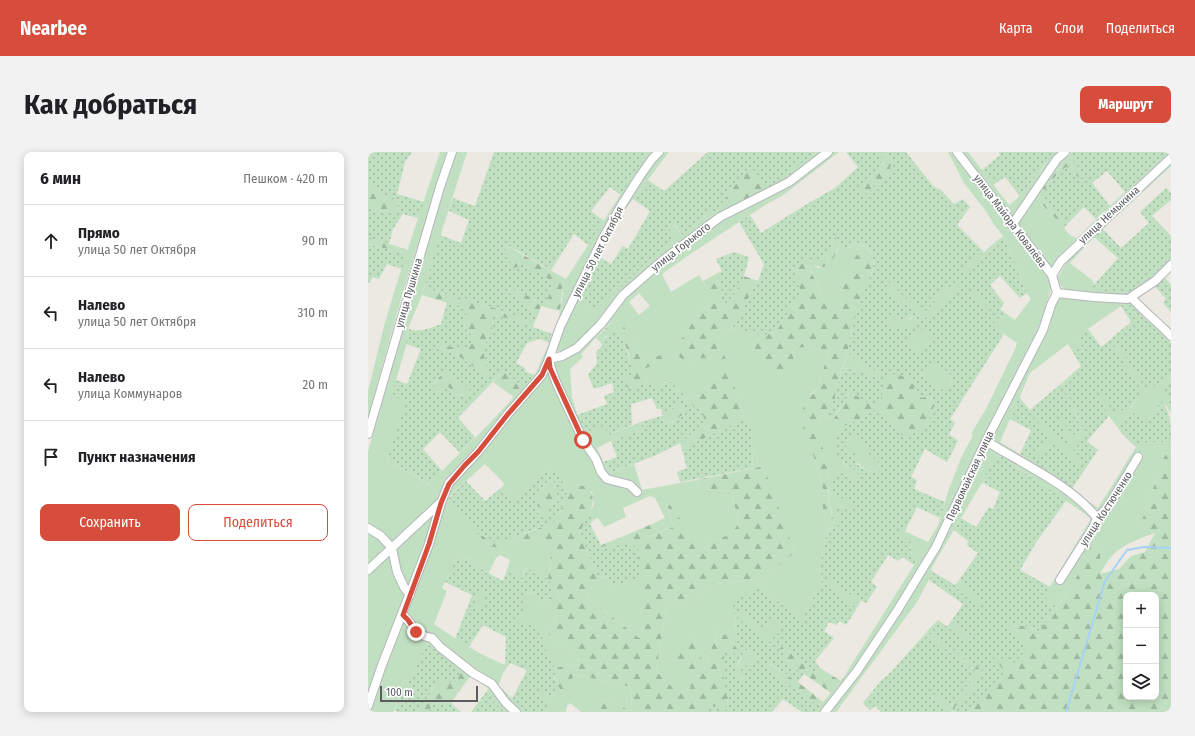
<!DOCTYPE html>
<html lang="ru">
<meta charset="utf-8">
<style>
body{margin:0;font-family:"Fira Sans Condensed",sans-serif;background:#f2f2f2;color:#202124}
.controls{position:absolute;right:12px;bottom:12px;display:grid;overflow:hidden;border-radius:8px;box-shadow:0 2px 10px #0003}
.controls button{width:36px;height:36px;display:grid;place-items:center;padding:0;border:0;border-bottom:1px solid #e0e0e0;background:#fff;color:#202124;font:20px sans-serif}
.scale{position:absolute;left:12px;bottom:10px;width:98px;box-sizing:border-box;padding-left:4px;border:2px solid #5a5c60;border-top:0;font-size:11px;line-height:14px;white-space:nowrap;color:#5a5c60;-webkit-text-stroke:3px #fff;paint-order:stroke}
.stop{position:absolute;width:12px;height:12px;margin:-9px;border:3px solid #d64d3c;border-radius:50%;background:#fff}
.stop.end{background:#d64d3c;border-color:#fff;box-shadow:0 1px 4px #0008}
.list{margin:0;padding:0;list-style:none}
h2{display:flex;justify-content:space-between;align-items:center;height:52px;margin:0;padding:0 16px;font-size:17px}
h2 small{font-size:13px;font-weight:400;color:#757577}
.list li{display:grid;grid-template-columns:26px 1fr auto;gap:12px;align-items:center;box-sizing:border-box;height:72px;padding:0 16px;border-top:1px solid #e0e0e0}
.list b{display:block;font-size:15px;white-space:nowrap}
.list p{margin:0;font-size:13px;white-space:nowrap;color:#757577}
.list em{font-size:13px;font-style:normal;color:#757577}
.actions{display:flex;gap:8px;padding:12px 16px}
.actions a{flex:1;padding:9px 0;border:1px solid #d64d3c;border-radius:8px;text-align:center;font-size:14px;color:#d64d3c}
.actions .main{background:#d64d3c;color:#fff}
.icon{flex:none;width:22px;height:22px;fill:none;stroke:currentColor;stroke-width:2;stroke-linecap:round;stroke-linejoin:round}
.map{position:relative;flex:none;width:803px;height:560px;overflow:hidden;border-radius:8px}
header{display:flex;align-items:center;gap:24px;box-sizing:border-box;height:56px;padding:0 20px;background:#d64d3c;color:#fff}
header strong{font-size:19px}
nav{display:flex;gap:22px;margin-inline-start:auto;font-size:14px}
.intro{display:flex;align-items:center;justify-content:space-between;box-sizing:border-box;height:96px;padding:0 24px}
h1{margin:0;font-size:28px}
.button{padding:10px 18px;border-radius:8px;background:#d64d3c;color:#fff;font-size:14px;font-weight:700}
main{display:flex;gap:24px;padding:0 24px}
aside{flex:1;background:#fff;border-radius:8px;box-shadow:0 2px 10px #0003}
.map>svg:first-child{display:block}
</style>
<header>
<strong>Nearbee</strong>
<nav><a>Карта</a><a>Слои</a><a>Поделиться</a></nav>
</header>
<div class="intro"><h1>Как добраться</h1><a class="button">Маршрут</a></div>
<main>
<aside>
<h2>6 мин<small>Пешком · 420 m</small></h2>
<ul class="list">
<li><svg class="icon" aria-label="ahead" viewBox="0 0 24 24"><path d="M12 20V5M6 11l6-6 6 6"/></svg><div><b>Прямо</b><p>улица 50 лет Октября</p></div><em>90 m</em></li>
<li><svg class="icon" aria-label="left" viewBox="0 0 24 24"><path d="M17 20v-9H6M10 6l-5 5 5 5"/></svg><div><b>Налево</b><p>улица 50 лет Октября</p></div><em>310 m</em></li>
<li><svg class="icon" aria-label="left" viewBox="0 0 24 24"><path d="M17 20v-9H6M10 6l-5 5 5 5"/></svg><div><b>Налево</b><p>улица Коммунаров</p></div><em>20 m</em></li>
<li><svg class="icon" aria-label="arrive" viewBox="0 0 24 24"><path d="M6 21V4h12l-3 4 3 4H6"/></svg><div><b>Пункт назначения</b></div></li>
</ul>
<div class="actions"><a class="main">Сохранить</a><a>Поделиться</a></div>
</aside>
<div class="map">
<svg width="803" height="560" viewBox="0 0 803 560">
<defs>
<pattern id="forest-firs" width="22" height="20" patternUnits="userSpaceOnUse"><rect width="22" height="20" fill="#c0e0c1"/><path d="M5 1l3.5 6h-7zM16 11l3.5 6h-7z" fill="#9fb9a0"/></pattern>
<pattern id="garden-dots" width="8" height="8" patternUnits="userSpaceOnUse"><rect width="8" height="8" fill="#c0e0c1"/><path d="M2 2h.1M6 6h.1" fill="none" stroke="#9fb9a0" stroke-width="1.8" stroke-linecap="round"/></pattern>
</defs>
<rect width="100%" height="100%" fill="#ebe9e1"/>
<path fill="#c0e0c1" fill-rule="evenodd" d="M72,0H79L33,147L0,266V239L16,174L32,121Z
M88,0H99L52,148L41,174L38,194L24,242L39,251L19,308L61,332L120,273L168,221L190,170L194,149L195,132L280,0H288L261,36L178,211L169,224L83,332L179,219L296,109L353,67L463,0H471L414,44L397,53L371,70L321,103L294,122L303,140L331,123L339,137V148L309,194L320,210L329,206L343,207L351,187L363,176L396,183L388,190L426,209L424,197L436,195L445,199L463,195L458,208L450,236L443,242L439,292L445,303L453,325L455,338V360L460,378L452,412L454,429L434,467L391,436L366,463L371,499L351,475L337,515L323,483V536L311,542L288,519L300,446L319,457L341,433L395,426L426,401L425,396L392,315L385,316L383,278L375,262L361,218L325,240L317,249L314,239L309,240L302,231L296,230L290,235L284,237L283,232L279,231L276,217L293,203L281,206L274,205C270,199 270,196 268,190C265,183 259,183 256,174L259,169L268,170C261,169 254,167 246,169C239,171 220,195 213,202L215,205L202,217L204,245L215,281L236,274L241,283L273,270L275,278L243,289L229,296L241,321L266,312L274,338L328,328L332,337L363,339L371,371L364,382L334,393L330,391L298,350L305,375L278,386L286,371L297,366L287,346L282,344L255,356L258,365L236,375L230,366L226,368L221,362L226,352L224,340L205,334L199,340L195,329L183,319C168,321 161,336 151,346L143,347L137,342L133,336L136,333L134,329L117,312L89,337L80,346L130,396L138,392L175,384L173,391L183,402L180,427L158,416L156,420L155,426H151L146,419L140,415L142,408L132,403L128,406L123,416L110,409L100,406L97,408L89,405L74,436L79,439L66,472C90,489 113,504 140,514L135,521L130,534L138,540L157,560H149L123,533L146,560H142L121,537L59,491L43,526L25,560H0V300L59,94ZM271,141L282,154L271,163L261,150Z
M295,0H301L247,71L236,90L210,146L228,159L279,110L305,90L301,75L302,72H305L314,83L345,58L348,60L350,64L426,21L423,18L448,0H458L418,29L351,65L291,109L255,141L227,176L209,194L194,201L190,199L188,195L195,174L236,86L257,50L274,24L283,12Z
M580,0H586L650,86L678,120L682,129L683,136L674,167L665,188L560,402L498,502L455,560H447L477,523L548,410L542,401L544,391L530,381L532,377L560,390L570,373L581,337L593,306L605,283L603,282L619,255L647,197L649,191L636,182L603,142L607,137L615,147L632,165L637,161L647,168L663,147L659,141L635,84L625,71L618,59L596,31Z
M594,0H600L641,53C654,44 662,31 673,18C678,12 684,6 691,0H695L646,69Z
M700,0H704L696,6L694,13L690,16L669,47L696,75C698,80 703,85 709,86L746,50L801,0H803L736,61L691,104L683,116L680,114L650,76L649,71L670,37Z
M803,10V14L726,85L702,111L724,128L726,131L724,134L765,139L776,130L803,105V110L776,134L756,145L700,140L692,133L689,127C702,101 727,80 748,60C766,44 785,27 803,10Z
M472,90L476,95L482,96C490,88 492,91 500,97C497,98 492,100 489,103C480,113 473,141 472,155L463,153L456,149L441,113L450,116L456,115L469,101Z
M523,129L532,141L560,157L578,136L588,131L591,134L566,160L556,167L522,141L518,135Z
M694,145C716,147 741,155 762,147L774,159L771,160L760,149L710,184L716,200L705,196L703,197L700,192L662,221L632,290L673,315L703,338L730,356L768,295C777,288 789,290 799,291L803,288V295L796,305L772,374L787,381C760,391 746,395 732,422V398L723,385L727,359L625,291L624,287L650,233L682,174L686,156L689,150Z
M523,164L541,167L547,164L550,168L545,177H523L518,169Z
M556,175L562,182L563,188L556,194V201H551L543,194L539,187C545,181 550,183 556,175Z
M745,185L752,197L769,222L777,238L793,231L803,224V229L800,231L797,236L799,247L803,253V261L798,253L787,259L780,266L774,267L767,261C759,264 754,268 750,276L741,264L731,244V240L738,245L749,259L764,255L769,245L774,240L770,231L762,222L743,187Z
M480,199L484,205L491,208L513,223L510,227L494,220L475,216Z
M561,211L566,212L571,218H577L583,223L584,229L577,238C566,235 556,231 554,219Z
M695,230L717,281V287L712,314L703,308L694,300L670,305L668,303L662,258L663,257L699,296L703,291L697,282L691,268L694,267L708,281L714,279L694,231Z
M454,264L465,266L470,270V280L468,286L475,311L487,318L492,324L490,329L471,320L472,344L479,349L483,354L480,357L471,354L468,358C471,365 473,371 469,377L461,376L466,369C462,358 461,345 460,333C460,326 461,318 459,311C456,296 446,279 454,264Z
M487,283H491L498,294L499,301L510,309L511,317L507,321C493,316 491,315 485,301L479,302L477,299L480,286Z
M624,296L701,342L722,362L724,367V373L711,394L688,428L692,431L712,401L719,410L690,454L680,452L678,448V441L723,367L716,361L666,328L661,323L631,303L614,332H613L563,417L565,420L549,450L468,560H461L473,545L595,346L612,313L618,298Z
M239,424L244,434L272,426L275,485L271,486L219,445L230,425Z
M461,427L466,431L477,440L493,448L489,456L458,433Z
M592,427L597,436L616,453C604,453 593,442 587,433Z
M114,436C118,445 118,451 111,458C104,450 107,443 114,436Z
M161,440L168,441L174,449L183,456L188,467L180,482L210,504L211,512L190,515L188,518L177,496L173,481L148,470C151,464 155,458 157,452C158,446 157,444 161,440Z
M375,461C383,467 387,474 397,478L400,468L404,466H407L413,473L410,482L406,489L402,490L369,467V463Z
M582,471L602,483L604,485L602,488L592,484L579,475Z
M377,498L385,499L391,507L376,515L374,524L377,527L372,528L367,519Z
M204,522L263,535L264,539L263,559L237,547L230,560H213L202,551L199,554L198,560H181L180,551L168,542L171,540L178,543L185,544L190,534L197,544Z"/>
<path fill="url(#forest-firs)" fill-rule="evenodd" d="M511,0H520L523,11L522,21L507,33L497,43L492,38L506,22L514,15L515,11Z
M701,3L716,23L714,26L710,25L699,15L697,16L683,29L674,49L699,72L696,75L669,47L679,28L694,13L696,6Z
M384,15L398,32L399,37L349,64L348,60L377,19Z
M0,31C11,43 15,45 31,47L30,55L25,61L0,57Z
M0,85L40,98L38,102L0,92Z
M467,85L472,90C469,103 466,106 456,115L441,114L456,149L463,153L472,154C473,141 480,112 489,103C492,100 497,98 500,97L505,104V117L502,125L497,134L483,180L480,199L469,233L467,247L458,261L454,264L451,272L453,290L460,312V339L463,361L466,369L460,378L455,360V338L453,325L445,303L439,292L436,284L435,257L438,249L450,236L458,208L463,196L445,199L436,195L424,197L426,209L420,217L404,220L390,211L385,200L388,190L396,183L408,180L428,128L429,116L435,110L438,103H441L447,109L463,96L464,91Z
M625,92L626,96L620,103L598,122L596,118Z
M140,93L150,100L198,127C192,136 194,149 192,159L177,155L185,129L140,118C138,110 138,101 140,93Z
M350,121L351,130L359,155L368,139L376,124L390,129L377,152L371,168L351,187L359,212L343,207L329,206L320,210L309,204V194L339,148V137L335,129Z
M56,136L127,156L166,171L165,175L125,162L124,177L119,183L118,190L116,194V209L120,217V225L86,201L69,197L71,193L86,195L99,199L101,180L96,176L99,157L54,143Z
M143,136C147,138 150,139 155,141C162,144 168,149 173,154L170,163L164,157L140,141Z
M256,162L264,164L268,170H273L276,175L274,178L267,180L264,176V170H259L256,174C259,183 265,183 268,190C270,196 270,199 274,205L281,206L293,203L296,207L294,209L276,217L279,231L260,237L255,226L262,223C266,208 258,194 251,181L238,184L232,190L228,186L245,169L253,168Z
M361,217L375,262L364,273L314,297L312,291L337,271L333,257L317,249L325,240Z
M135,219L156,235L146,245L125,230Z
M79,221C89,227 102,233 105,244L104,246L94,242L86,243L77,236L71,240L66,239L65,233L72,224Z
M520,221C525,222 531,222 536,224C548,227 559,240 566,251C565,272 555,274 540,286C531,285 528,275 522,269C517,265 511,262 506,259L494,267L477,274L470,280V270L466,266L477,249L481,241H486L496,249H512L516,227Z
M310,253L316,256V262L302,272L295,270L293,264H295L294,262Z
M803,295V560H600L615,542L624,503H628L636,509L641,474C651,472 662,475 671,479L693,450L718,410L712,401L723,385L732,398V422L751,417L763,404L777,400L787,381L772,374L796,305ZM758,443H788V545H758Z
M392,315L398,321L425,396L426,401L395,426L341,433L319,457L300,446L288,519L311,542L323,536L306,508L323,483L337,515L351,475L371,499V503L356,499L360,544L359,559L341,552L334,560H230L237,547L263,559L264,539L263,535L205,522L201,545L197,544C191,535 182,525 190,515L211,512L210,504L180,482L188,467L183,456L174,449L185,445L187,437L180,427L183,403L173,391L175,384L138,392L130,396L119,393L112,384H115L120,388L160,381L175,374L183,372L192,360L199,340L205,334H217C234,346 219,366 212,380L230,425L219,445L271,486L275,485L270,396H240L233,393L256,384L286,371L279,386L305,375L298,348L330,391L334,393L363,382L371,371L363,339L332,337L328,328Z
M182,329H186L187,339L192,348L181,356L179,362L174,366L170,365V362L173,357L168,351L166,344C171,339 176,333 182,329Z
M100,406L110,409L123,416L121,421L97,408Z
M558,480L614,518L605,536L587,555V558L590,560C579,560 571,551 563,544L565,541L583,553L610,520L557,482Z
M414,494L444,518L447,520L452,516L473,529L463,541L414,506L411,497Z
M400,511L430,530L455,550L452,554L397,516Z
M93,516L103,523L83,551L74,552L66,551L60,560H52C55,553 58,548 62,542C65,537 65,532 70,527Z
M121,537L142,560H137L125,549L119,539Z"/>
<path fill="url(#garden-dots)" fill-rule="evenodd" d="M0,0H44L37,10L29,42L56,50L50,66L35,62L25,77L21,92L0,85V57L25,61L30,55L31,47C14,44 12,44 0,31Z
M126,0H280L253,43L242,35L223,59L236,69L220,93L206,82L183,118L140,93L138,99L144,106L139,115L140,118L155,113L185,129L177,155L173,154L167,148L153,140H149L143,136L140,140L164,157L170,163L166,171L127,156L56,136L72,83L93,91L101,68L81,59L85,46L107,54Z
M340,0H448L424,18L426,21L399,37L397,32L384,16L377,19L348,60L345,58L314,83L308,74L305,72H302L301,75L305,90L279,110L228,159L210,146L229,104L243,112L255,94L260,97L282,59L265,47L280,28L296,39Z
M478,0H511C513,5 515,10 514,15L506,22L492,38L497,43L507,33L522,21L523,11L520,0H538L565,34L573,38L586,52L595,47L602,55L589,73L616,100L596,118L598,121L620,103L626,96L625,92L635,84L659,141L652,146L632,124L622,133L636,151L632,157L637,161L632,165L629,167C620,158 615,147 607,137L603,142L636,182L582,267L587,271L581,282L590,289L579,310L557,297L543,325L549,328L546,337L577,350L572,366L549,355L537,379L532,378L531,381L544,391L542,401L548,410L546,413L535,405L530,409L520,403L503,430L509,435L498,451L477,440L466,431L461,428L458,433L489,456L478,473L471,469L468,473L461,470L456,479L466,486L447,509L452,516L447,520L444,518L414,494L411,497L415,500L414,506L436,522L430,530L401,511L397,516L452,554L447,560H434L415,547L404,560H334L341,552L359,558L360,544L355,542L356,499L371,503L365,451L386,437L391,436L434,467L454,429L452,412L460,378L461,376L468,377C473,371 471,365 468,358L470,354L480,357L483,354C478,347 472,345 465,343L464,336L466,324L471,320L490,329L492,324C486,315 476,312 468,306V286L470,280L476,274L494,267L506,258C510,262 517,265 522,269C528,275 531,285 540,286C555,274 565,271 566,251L562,244L553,246L545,235V228L536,224L520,221C513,231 517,243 510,252C498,255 492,242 481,241L477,249L465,266L454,264L458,261L467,247L469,233L475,216L494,220L510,227L513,223L491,208L484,205L480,199C483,177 490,157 496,136C499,129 504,124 505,117C507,106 504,98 495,93C489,90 487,91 482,96L476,95L467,85C461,95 463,109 447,109L441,103H438L435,110L429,116L428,128L433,139L408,180L396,183L363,176L371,168L377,152L390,129L396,112L371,70L382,63L393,81L439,52L467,36L490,15ZM523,129L532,141L555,160L560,157L578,136L588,132L591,134L566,160L556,167L522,141L518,135ZM523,164L533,169L546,164L550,168L545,177H523L518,169ZM556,176L562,182L563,188L556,194V201H551L543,194L539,187C545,182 550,182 556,176ZM561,212H566L571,218H577L583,223L584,229L577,238C566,235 556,231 554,219ZM487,283H491L498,294L499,301L510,309L511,317L508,321L495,317L489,312V302L485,301L479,302L477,299L480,286ZM375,461L395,479L397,478L400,468L404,466H407L413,473L410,482L405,485L406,489L402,490L370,467L369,463ZM377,498L385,499L391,507L376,515L371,520L377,527L372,528L367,519L371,509Z
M631,0H691L674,16L652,44L637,25L625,33L614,18L632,3Z
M704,0H800L801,1L757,40L739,19L724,31L742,54L728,67L716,55L699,72L674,49C674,35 687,24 697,16L699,15L710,25L714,26L716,23L701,3Z
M798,36L803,41V48L784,64L803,84V105C790,117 769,143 751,143C742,143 732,138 724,135L750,106L726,85L735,77L753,96L781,71L772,60Z
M0,92L38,102L34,117L19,112L11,127L5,125L1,131H0Z
M366,100L381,105L376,124L373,130L359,155L351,130L350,121L354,119L348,107Z
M797,126L803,133V160L795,151L798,147L787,134Z
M760,149L776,166L788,175L803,191V224L793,231L777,238L769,222L752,197L745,185L763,170L753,154Z
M79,150L99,157L96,176C107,184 106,189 99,199L86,195L71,193L69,197L86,201L120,225V217L116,210V194L118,190L119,183L124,177L125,162L165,175L184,182L181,191L172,187L159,191L148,211L157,216L158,220L166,223L156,235L135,219L90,266L107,285L92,301L72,280L55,297L74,319L62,332L19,308L38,251L24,242L28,228L39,232L53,197L38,192L41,177C52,181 62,176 73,172ZM79,221C88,227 102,233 105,244L104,246C94,238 86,249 81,235L77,236L71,240L67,239L65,232L72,224Z
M720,177L733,195L743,187L762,222L770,231L774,240C773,242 771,243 769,245C765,251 764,257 756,260L754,258L744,261L738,245L731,241V244L741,264L719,289L730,298L703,338L673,315L652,302L663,278L642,267L651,245L662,258V261L682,284L668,304L671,305L685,287L703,308L712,313L713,311L703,302L714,288L717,287V281L695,230L713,214L703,197C708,194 711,199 716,200L710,184Z
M246,180L251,181C258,194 262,206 265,220L262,223L255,226L260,237L279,231L283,232L284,237L290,235L294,231L305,230L309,240L314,239L317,249L333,257L337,271L312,291L286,304L241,321L236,310L249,305L243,289L275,278L273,270L293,264L295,270L303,272L316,262V256L310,253L294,262L293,257H289L284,246L263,252L264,273L241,283L236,274L215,281L209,263L239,252L236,244L246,240L244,231L226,237L220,223L229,211L228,200L235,193L232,190L243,181Z
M803,229V253L799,247L796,235Z
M694,231L714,279L708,281L704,284L694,267L692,268L697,282L703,291L699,297L663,257Z
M793,249C803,259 803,273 803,288L800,291C789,290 777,288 768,295L756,284L750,276C754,268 759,264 767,261L774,267L780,266L787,259L790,258V252Z
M375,262L383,278L385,316L312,330L309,320L319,316L314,297L364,273Z
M631,303L698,349L669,389L652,418L682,435C678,441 676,445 680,452L690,454L671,479C662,475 650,472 641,474L660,495L647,511L641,506L636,509L628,503H624L637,520L615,542L600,560H590L587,558V555L605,536L614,518L558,480L570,468L592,484L602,488L604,486L602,483L582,471L595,452L561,428L565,420L587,433L592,440L601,447L613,453H615L597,436L592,427L610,401L599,393L600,389L586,378L593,366L608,375L621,355L625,357L632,340L615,331L617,327V324L627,306Z
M183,319C193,321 196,331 199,340L192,360L188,368L183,372L175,374L150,384L127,390L120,388L115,384H112L80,347L98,329L117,349L133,336L137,342L143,347L151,346C161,336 168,321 183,319ZM182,329H186L187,339L192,348L181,356L179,362L174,365H170V362L173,357L168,351L166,344C171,339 176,332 182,329Z
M221,362L226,368L222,372L233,393L240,396L256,392L270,395L272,426L244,434L239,424L230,425L212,380Z
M89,405L97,408L135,429L140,415L146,419L151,426H155L158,416L180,427L187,437L185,445L174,449L168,441L161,440C157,444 158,446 157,452C156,458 152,464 148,470L165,474L173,481L177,496L188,518L186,526L190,534L185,544L178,543L171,540L168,542L180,551L181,560H157L144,547L159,518L142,511L140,514L137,513L138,485L115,473L101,495L87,487L104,443L77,430ZM114,436C118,445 117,451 111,458C104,450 107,443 114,436Z
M557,482L610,520L583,553L568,543L565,542L563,545L584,560H513L507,554L502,558L495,551L512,530L523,520Z
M59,491L93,516L90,526L82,530L70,527C65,532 65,537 62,542C58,548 55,553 52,560H30L26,558L43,526Z
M119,539L125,549L137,560H103Z
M66,551L74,552L83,551L93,560H60Z"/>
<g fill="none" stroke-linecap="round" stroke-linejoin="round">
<path stroke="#a7d1f5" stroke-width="2" d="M698,560L737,429L759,398L776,395L803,396"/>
<defs>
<path id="minor" d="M589,0L684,123L689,141
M644,73L689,7L697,0
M684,123L693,109L803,6
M763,145C775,159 790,170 803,184
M0,282L72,35L84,0
M618,289C653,311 703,333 729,366
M269,340L262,333L239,327L233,320L228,307L215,288L188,230L183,216L181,207L194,204L209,196L233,172L255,143L294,109L352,65L421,30L460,0
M0,376L13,384L24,396L29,420L36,435L42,443
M0,418L72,351
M692,428L725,376L729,366L740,355L770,305
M35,463C47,474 45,483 64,486L72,495L105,521L124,532L138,551L148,560
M0,554L14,513L61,392L73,351L81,331L110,300L140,262L174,223L181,207L192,175L234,88L253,54L272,24L284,7L291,0
M457,560L489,519L529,459L568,395L618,289L675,178L683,153L689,141L726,145L760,147L787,129L803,113"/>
</defs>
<use href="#minor" stroke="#b4b6ba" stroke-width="10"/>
<use href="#minor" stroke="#fff" stroke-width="8"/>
</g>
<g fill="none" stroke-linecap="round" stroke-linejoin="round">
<path stroke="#d64d3c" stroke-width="5" d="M48,480L40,468L35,463L61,392L73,351L81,332L97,313L110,300L140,262L174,223L181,207L182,216L215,288"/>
</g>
<g text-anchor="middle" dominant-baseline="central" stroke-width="3.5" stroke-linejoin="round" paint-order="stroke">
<g font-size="11" fill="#5a5c60" stroke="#fff">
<text transform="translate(741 63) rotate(-43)">улица Немыкина</text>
<text transform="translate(642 69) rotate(53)">улица Майора Ковалёва</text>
<text transform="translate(313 95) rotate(-38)">улица Горького</text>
<text transform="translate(230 100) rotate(-63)">улица 50 лет Октября</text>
<text transform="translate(41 141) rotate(-74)">улица Пушкина</text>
<text transform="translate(602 324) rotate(-65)">Первомайская улица</text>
<text transform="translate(738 357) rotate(-57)">улица Костюченко</text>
</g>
</g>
</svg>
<div class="controls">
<button>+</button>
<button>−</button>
<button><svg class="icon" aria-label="layers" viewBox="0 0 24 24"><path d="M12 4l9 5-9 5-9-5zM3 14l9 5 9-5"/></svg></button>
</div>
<div class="scale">100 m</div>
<div class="stop" style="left:215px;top:288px"></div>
<div class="stop end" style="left:48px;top:480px"></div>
</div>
</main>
